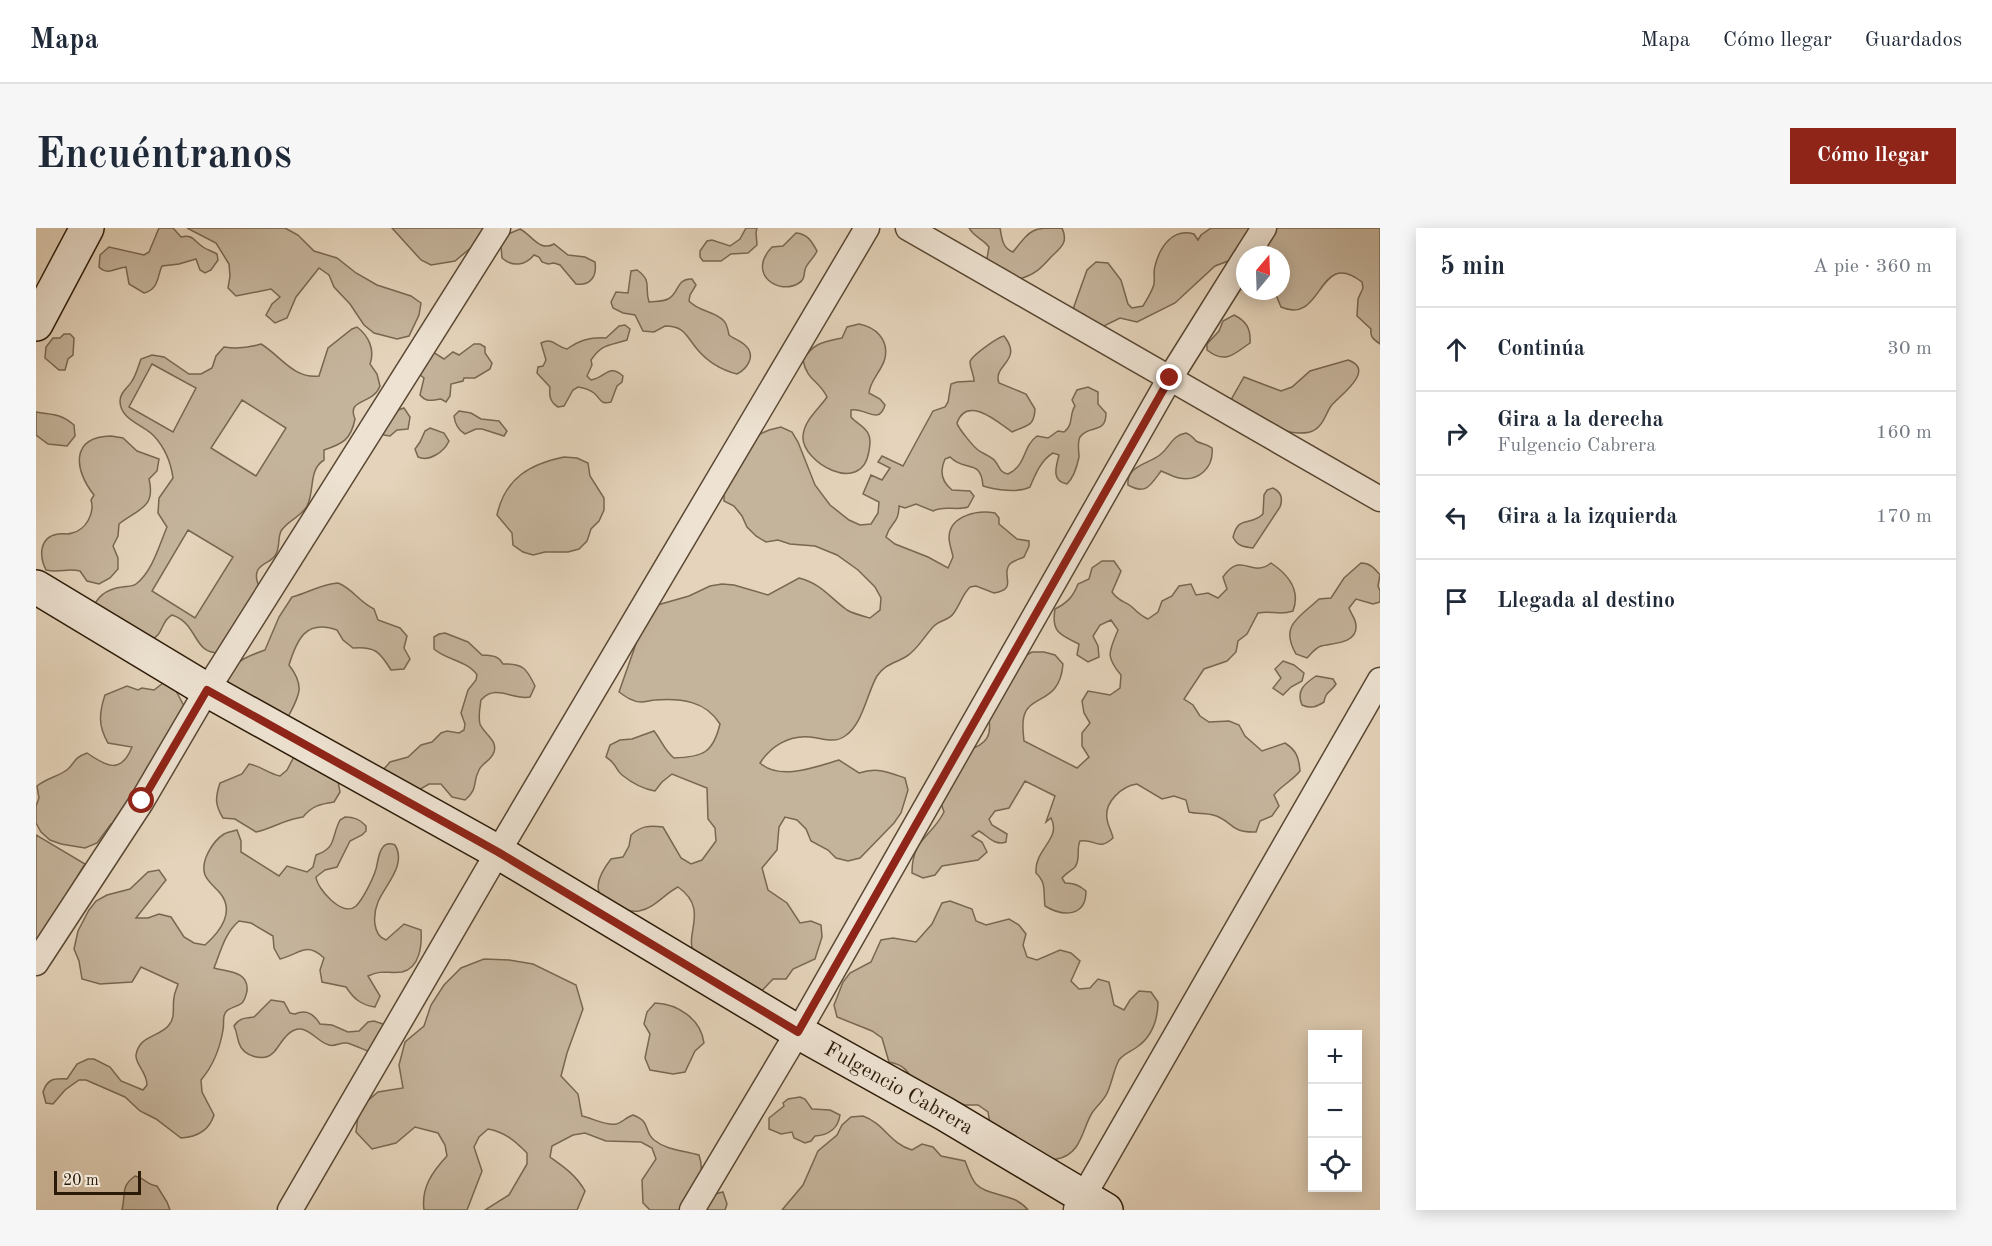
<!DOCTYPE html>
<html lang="es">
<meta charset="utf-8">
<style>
body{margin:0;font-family:"Old Standard TT",serif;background:#f6f6f7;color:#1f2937}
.controls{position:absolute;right:18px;bottom:18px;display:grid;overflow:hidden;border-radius:0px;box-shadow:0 3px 15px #0003}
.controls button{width:54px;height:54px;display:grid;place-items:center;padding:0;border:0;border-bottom:2px solid #e0e1e3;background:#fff;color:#1f2937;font:30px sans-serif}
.compass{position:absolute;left:1200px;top:18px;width:54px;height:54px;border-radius:50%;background:#fff;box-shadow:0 3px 15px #0003;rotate:19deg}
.scale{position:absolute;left:18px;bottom:15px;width:87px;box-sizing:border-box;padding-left:6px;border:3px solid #2b1a07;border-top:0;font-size:16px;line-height:21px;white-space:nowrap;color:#2b1a07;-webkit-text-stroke:4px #eee3d3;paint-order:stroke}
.stop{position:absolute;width:18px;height:18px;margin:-14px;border:4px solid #8f2418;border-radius:50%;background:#fff}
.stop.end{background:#8f2418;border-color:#fff;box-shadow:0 2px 6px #0008}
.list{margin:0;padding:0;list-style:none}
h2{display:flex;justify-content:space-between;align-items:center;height:78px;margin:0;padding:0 24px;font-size:26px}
h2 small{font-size:20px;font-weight:400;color:#747a83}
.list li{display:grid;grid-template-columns:39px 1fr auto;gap:18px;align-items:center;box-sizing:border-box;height:84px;padding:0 24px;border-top:2px solid #e0e1e3}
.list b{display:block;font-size:22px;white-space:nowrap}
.list p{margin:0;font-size:20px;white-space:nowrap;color:#747a83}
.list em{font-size:20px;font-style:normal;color:#747a83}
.icon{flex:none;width:33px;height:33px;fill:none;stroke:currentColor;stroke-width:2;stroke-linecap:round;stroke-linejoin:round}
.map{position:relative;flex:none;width:1344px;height:982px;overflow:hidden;border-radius:0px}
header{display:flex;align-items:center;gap:36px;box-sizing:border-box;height:84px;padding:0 30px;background:#fff;border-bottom:2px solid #e0e1e3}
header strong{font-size:28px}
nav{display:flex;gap:33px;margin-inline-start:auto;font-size:21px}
.intro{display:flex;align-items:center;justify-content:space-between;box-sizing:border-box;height:144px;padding:0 36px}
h1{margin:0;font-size:42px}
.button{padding:15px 27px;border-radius:0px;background:#8f2418;color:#fff;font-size:21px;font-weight:700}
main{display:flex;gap:36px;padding:0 36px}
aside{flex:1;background:#fff;border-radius:0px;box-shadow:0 3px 15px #0003}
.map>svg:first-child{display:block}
</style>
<header>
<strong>Mapa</strong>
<nav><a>Mapa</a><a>Cómo llegar</a><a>Guardados</a></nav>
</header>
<div class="intro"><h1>Encuéntranos</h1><a class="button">Cómo llegar</a></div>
<main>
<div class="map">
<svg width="1344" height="982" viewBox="0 0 1344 982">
<rect width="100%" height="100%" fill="#e5d4bb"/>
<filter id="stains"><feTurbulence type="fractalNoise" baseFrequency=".00333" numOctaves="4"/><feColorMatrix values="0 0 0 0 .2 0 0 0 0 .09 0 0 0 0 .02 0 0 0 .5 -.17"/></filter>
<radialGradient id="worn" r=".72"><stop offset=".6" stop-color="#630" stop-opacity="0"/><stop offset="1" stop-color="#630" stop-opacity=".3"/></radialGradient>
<path fill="#c5b49c" stroke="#786752" stroke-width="1.5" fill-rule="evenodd" d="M123,0H137L145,9C157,6 158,13 167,19C171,22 176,23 181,26L182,32L175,42L169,45L164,42L160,31L143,36L126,38C121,49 123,61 108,65L93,56L90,39C79,40 72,48 63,39L64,27L73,19L108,27L113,24Z
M151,0H249L262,7L278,23L301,30L320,45L341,57L375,68L385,75L383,87L373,108L361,111L338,105L328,97L314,76L298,59L293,47L283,40L260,69L251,90L239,95L230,87L236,76L244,69L235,61L200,68L192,60L194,48L193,36L180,15Z
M356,0H454L437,18L419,33L395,37L385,32Z
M710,0H721L720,4L721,17L712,25L695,26L685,33H667L664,29V23L671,13L676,12L694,18L704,11Z
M933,0H964C966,10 966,20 977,24C996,0 995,0 1026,0C1033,15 1024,20 1015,29C1005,40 998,48 982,51L950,36L953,19C947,11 938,9 933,0Z
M1175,0H1344V116C1337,111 1334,109 1335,101L1321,88L1322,71L1327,60L1326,54C1281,19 1288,98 1245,79L1240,67L1217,66L1205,61L1195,32L1179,38L1139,75L1101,94L1084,90L1064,100L1036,84L1051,42L1060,34L1072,35L1085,52L1092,76L1096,80L1107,78C1111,71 1116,64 1118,56C1119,50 1117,44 1119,38C1124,18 1137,0 1158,6L1162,12L1165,7ZM1209,27H1245V63H1209Z
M484,1C496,7 503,24 518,16L532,27L549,29L559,34C561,48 555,58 540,56L524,37L518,35L512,36L506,34L503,29L498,27C489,38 476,39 466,30L465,18L470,7Z
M760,5C772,6 776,14 781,23C778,30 773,33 770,39C767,45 770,51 763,55C743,68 710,46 736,19L747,18Z
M601,42C617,53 608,60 613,74C619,73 626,74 632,71C643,66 640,50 656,51L660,57L654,67L653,73C663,84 679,83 688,93C691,96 692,102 693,107C698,111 705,113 710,118C720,128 711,141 701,146C685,142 671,133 661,121C650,108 649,98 629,98L618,104L607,103L599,87L587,85L577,80L575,74L580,64L592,65L595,43Z
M1198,87C1210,93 1215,100 1214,115C1199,125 1190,137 1171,122V116L1183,103L1187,93Z
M823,96C839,99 853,111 849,130C846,143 834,152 833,165L844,171L849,177C843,198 829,179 815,182V189C820,195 828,198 832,205C835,211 834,216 833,223C826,269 765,234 767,208C768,192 783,181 791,169C783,152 771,153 767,132C777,115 787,114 806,110L811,99Z
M589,97L594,101L591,112C573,118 567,115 555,132L556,137L551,148L555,152C570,150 572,135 587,148L586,154L581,158L575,174C564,177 565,171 558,165C553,161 548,160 542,159L537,162L528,178L522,179C514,174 513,168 514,159L501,145L502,139L507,138L510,132L505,115C517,109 520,119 531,121C544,112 554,109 570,110L583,98Z
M321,99C333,108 339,122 334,136L341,146L344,158C337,177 310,170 319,191C315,212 306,216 288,222V232C272,242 279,263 271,278C265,289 252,292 245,303C241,312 245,321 238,329C233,335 223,336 221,344C216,362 245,374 228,394L186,425C164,426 163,412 152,398C148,393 142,389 136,387C124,393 128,408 114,412L56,383C60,369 71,361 86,359C91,358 96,359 100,356C116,344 123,318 131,299L122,285L123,270L137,250C135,235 129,220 118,208C108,197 84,192 84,173C84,164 92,160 96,153C100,147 102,139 105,131L116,127L128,129L153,146H165L176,140L180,128L188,119C201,121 212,120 225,116C244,127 257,151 283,148L292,120L316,101ZM116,136L160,160L137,204L93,179ZM206,172L250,200L220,248L175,220ZM152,302L197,329L159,390L116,363Z
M28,106H34L38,110L37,127L32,131L29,142H23L9,130L10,119L17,110H24Z
M968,108C988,133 956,137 963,155L990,166L999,181C998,200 990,197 976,204C963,195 931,166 921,195C922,200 937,218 942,222C947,226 955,228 959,233C964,239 963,244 972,246C991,237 986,219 1001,208L1012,210L1022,203L1028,204C1038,197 1033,186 1039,178L1036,172L1041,162L1052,159L1062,164V176L1070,185C1070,207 1053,196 1044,209C1041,215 1043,223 1043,229C1041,239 1038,249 1031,256C1015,253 1020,239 1023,227L1017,225C1005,232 999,247 994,259C983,265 959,262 947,258C945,230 930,245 914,229L909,231C903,244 906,254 916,262L934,263L938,268L932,279C921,283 907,277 897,283L880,276L869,280L863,278C863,296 854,294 850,309L859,316L892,329L912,340L917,329C916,323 913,316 913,309C914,287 942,282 959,285L963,290V296L981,311L993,313V318L988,329C982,332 974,333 972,339C967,350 981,361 958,365L940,358L934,359C926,367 924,377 917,386C913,392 904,392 898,398C889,407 882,421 871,428C860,435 849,436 841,448C831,465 827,496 809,508C798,516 786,510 774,509C753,507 735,518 724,535C744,553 779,539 803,532L823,545C841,539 852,544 869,550L872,562L865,585L858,595L824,630L812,633L800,630L792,622L775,613L770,601L761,592L749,589L743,599L741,622L726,640L732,662L751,675L764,695L775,693L785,697L786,709L779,731L757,741L750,751H737L720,769C705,758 690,747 674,736C670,733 662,730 659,726C646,708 675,682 642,659C628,666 619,680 603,683C595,684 588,682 580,679C553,668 561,649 575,631L587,629L593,618L595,607C605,598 613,597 627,599L645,630L655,636L666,632L680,613L679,600L672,591L671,560L636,546L626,554L619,563C607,561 596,555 586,547C579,541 581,536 570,529L574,517L584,512L596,511L618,503C626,513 628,522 638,530C667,529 677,525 684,496C670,473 645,470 619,472C615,472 610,474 605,474C597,474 590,469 583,464L602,410L618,378L653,368L674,358L686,356L698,357L732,367L763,350C786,356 793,369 811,382C818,386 827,388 834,390L844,382L845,370L839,359L822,342L801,327L779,318L754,316L742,312L730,314L720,308L711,299L706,288L698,278L688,273V260L722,207L733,202L745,199L756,204L762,214L779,257L794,277L813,292L824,297L835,296L842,285L843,274L827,266L835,247L846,252L854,240L842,234L846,228L867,238L897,183L909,179L912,174L915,156L921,154L938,153C938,146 934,141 934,134C935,128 962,109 968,108Z
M438,116H444L449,119V125L456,135L454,141L439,150H428L427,153L415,156L414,168L410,174L405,171C396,172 391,175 384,167L388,150L383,146L397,124L408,131L417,124L423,127Z
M1312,132C1341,142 1303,168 1295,178C1290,185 1288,196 1280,201C1275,205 1269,205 1263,205C1239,205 1215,186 1195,175L1196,170L1208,149L1245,163L1256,159L1274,143Z
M368,180L374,189L372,201L361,202L354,208L348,207L343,203L362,182Z
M423,183L435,185L445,191L463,193L471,203L468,208L446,201H440L429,206C422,202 419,196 418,188Z
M0,184C17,187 24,185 38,197L39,208L31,218L12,216L0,207Z
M394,200L408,205L413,213C408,224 393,234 382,229L379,221L384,214L389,203Z
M1150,205C1156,207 1156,209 1160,213C1165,216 1171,216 1176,220C1178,240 1162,254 1143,250C1137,249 1131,245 1125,243C1114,258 1110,267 1092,257C1090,237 1114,236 1125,226C1135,218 1135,208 1150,205Z
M75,208L87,210L101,223L123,231L121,243L113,251C120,280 102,281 83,296L82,308L77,318L82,330V341L74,350L63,356L51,353L44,343C31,340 24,345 10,342C3,328 3,309 22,306C27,305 32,307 36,305C50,302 59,285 55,272L58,267C38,242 34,209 75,208Z
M528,229L541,230L552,235L554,248L568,270V282L563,293L555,301L551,313L543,321L532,324H509L497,327L487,324L477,317L476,305L461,287C469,250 494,236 528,229Z
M1237,260C1245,264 1247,271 1244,279L1217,320C1208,319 1201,318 1197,309C1203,286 1214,299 1227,286L1228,267L1231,262Z
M1066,333H1078L1085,343L1076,364C1084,375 1088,372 1096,379C1101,384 1105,388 1112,391L1122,384L1126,373L1136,368L1143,358L1155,356L1160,367L1172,365L1182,370L1191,361L1187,349C1206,322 1215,351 1235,335C1253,347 1265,362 1257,383C1242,388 1237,382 1222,385L1211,406L1202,413L1200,424L1191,433L1168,441L1148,471L1157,477L1164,488L1173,494L1193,493L1203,497L1209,508L1226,523L1249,515C1260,522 1263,529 1264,543C1256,553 1246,557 1238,567L1243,578L1236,588L1224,593L1220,604C1192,605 1197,592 1177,587C1170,585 1161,586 1153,584L1150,572L1138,568L1126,571L1101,556C1086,558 1068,574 1071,591C1072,598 1076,604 1077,610C1062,624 1059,610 1044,613C1040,621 1045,631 1039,639C1035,643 1030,645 1026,650L1029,655C1038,655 1043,657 1050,663C1050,689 1027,689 1009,678C1007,665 1011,655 1000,645C998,621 1026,611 1015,590L1010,594L1019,568L989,553L973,580L959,583L953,591L956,597L971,606L970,614C958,618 952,608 943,603L936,608L946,614L951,624L942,632L906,638L899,647L887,650L876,645C876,610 895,610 908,584L904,572L931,522C951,517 957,507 952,487L985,430L996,424H1008L1019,427L1027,436C1024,476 994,466 988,488C986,495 987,505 988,513L1041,540L1053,529L1046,518V505L1054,495L1048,485L1046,473L1052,463L1074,467L1084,460L1085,447C1069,428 1073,424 1082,402L1075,392L1064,397L1057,408L1062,418L1063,429L1052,434L1041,427L1043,416C1024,407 1015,404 1019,381C1031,375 1037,369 1042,356L1053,351L1056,340Z
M1325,335C1334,335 1338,340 1344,347L1342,358L1344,363V374L1337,376L1320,371L1313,380C1315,386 1320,391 1320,398C1321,416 1296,415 1285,418C1279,420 1275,426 1271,430L1260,426C1243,397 1264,389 1283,371L1295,370L1308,350Z
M302,355C316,360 323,374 338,381L342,392L364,400L371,408L368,420L374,431L368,441L355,442C344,424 339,418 317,420L307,412L301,402C270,391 261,411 253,437C270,459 263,468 251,491L189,460C197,433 204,431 229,422L243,389L256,369C272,365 285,356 302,355Z
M409,405L432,414L446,427C456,428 462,427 467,436C487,435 491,441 499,458L494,469C477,473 460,455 445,472C444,479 442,488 444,496C448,506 462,512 458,524C455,533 446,535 443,542C436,555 443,560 429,572L416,569L405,556H393L383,562L347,542L354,534L372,529L385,517L396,514L405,505L411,503L423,505L428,502L429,496L425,485L432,462L440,452L441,447C432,433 410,432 398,421V409L403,406Z
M1247,433L1258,437L1268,445L1266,453L1255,459L1247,467L1237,460L1245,450L1239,441Z
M1280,448L1297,451L1300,456C1295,464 1289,464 1288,474C1280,479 1275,481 1266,477C1260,463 1268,456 1280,448Z
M127,455L138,459L149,480L121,530L112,538L106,549L86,591L75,596L61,615L49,620L25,616L14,612L5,604L0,595V578L3,570L1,558C11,550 24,548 32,541C40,533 38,530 51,525C70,538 85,547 96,519L72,515C62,498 63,485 69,467L91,458L102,462L106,460L118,462Z
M262,521L300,542L304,564L298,574C284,576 276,578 267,589C250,591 237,600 220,604L199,591L187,590C179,577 179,570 184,555L206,546L213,536C225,538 231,545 244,548L251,542Z
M309,589C318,589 324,591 330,598V603L326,607L314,613L301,639L289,642L280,649C281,661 307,690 320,678C327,671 337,651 340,641C342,634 342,625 347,619C350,615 354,615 359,617C371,637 349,657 342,674C337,686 336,707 350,712L368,696L385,702C386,717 384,740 366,744C352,746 347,741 332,748L344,768L339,779C325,777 318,771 310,759L286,754L284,742L288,730C270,713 264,726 244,731L238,720L237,708L215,695L203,693C188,706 185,723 178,740C192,744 213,743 211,763C210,767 209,772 206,775C200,780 190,779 188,788C187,793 188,798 187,802C184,820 176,839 165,852L166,864L178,887C173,903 161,909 145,910L120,891L104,883L89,869L50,852H43L29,862L17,876L10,875L7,864C11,851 18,850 31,851L41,836L52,831H58L74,839L85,853L107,862L111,857C111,844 99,836 100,827C103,807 124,809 133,797C140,788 136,779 138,770C138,765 141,761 142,756L105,739L96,754L64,756L46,751L43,733L38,721L42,703L53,682L60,673L71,667L94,661L112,644L123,642L130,652L100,690H112L123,686L135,689L148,709L158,715L169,717C185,703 199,683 184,665C179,659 172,654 169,647C164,633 177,613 188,606C192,604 197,603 201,602L205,613V624L243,648L251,638L271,644L277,639L280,627C301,620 295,609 304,592Z
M0,607L49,636L0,716Z
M914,673L936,681L940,693L950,697L973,691L983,697L990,706L987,717L991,729L1001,732L1024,722L1035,725L1044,733L1035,753L1043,761L1054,760L1062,751L1073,754L1078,777L1088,782L1094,772L1103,763L1115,764L1122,774C1122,791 1116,809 1101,819C1096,823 1087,826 1083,832C1078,841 1076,854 1072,863C1069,872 1061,877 1056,885C1046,901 1046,926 1021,931C1005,934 972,915 956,908L952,884L942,877H929L878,857C873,843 868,837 853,834L846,810L836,803L801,789L798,777L807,754L814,745L835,734L845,712L857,710L880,714L896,696L906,675Z
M448,731L473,732L497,736L540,757L547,781L531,825L525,848L542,866L546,888C556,890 570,898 580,896C586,895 590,889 597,887C616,894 607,903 618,912C632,923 647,922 663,927C671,951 657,963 645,982H614L607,975L606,952L620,931L616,920L605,914L570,913L549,905L537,907L516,918L514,929C528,939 540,947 549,963L541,982H449L473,967L491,936V925C479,913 469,904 452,901L443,909L438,919L446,943L431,982H388C385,960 396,944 411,928L409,917L402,905L379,899L360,915L336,921L320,904L323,880L342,864L367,860L363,837L369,814L388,798L395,777L408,757L425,740Z
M235,772L248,774L254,785L259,786C270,781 278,786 284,796L296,797L312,804L323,803L332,794L338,793L356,799L337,825C328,822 319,817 311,815C304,814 299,819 293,817C282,814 275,802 265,801C252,800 245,816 238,824C228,835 207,828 203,815C201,809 201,804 198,798C203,790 209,790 218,789Z
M619,775C642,776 665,791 668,815L659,823L649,844L637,846L614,842L609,830L614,806L608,796L611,784Z
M764,869L769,871L776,881L794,882L804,887C802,901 792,907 779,908L775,913L769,915L758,910L756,904L745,906L733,901V890L748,878L747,875L752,871Z
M827,888C849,896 853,915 876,922L886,916L897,919L905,928L929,933C932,940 935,951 940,956C952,969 978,964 992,982H746L767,957L782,923L801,907L806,897L815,889Z
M99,948C108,950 112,957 121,958L131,974L134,982H86C90,966 84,959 99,948Z
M687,964L691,976L689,982H666L675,967Z"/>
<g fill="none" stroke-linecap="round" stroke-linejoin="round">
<defs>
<path id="minor" d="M872,0L1344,271
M1211,27L1228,0
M0,735L106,573L171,462L462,0
M1040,981L1344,452
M254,982L462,624L831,0
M656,982L762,804L1134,150L1209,30"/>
<g id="secondary">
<path d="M0,96L51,0"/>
<path id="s1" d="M0,359L171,462L462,624L762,804L909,886L1070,982"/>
</g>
</defs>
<use href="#minor" stroke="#5a4834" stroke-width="27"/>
<use href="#secondary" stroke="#2b1a07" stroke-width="36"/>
<use href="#minor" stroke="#eee3d3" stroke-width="24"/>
<use href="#secondary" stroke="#eee3d3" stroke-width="33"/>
</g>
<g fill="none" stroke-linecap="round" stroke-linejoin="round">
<path stroke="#8f2418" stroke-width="8" d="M106,573L171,462L462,624L762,804L1134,150"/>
</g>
<g text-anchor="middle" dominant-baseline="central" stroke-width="4.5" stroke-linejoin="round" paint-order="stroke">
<g font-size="21" fill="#2b1a07" stroke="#eee3d3">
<text stroke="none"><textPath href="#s1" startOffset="998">Fulgencio Cabrera</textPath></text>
</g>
</g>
<rect width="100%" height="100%" filter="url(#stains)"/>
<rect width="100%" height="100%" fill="url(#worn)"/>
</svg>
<div class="controls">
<button>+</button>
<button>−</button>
<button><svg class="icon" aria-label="locate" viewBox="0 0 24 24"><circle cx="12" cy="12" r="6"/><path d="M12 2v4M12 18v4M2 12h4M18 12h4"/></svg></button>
</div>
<svg class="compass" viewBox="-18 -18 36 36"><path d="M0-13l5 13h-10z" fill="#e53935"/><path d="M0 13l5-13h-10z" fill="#747a83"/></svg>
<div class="scale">20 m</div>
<div class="stop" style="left:106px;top:573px"></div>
<div class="stop end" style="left:1134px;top:150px"></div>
</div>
<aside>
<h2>5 min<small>A pie · 360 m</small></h2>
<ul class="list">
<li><svg class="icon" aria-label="ahead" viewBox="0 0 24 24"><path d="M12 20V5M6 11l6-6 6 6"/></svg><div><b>Continúa</b></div><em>30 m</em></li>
<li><svg class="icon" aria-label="right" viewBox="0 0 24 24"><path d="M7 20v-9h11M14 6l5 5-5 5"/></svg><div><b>Gira a la derecha</b><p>Fulgencio Cabrera</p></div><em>160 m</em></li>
<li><svg class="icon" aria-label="left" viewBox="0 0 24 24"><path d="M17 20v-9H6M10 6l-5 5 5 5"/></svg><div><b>Gira a la izquierda</b></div><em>170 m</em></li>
<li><svg class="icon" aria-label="arrive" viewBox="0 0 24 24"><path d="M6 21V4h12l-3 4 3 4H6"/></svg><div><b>Llegada al destino</b></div></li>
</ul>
</aside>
</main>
